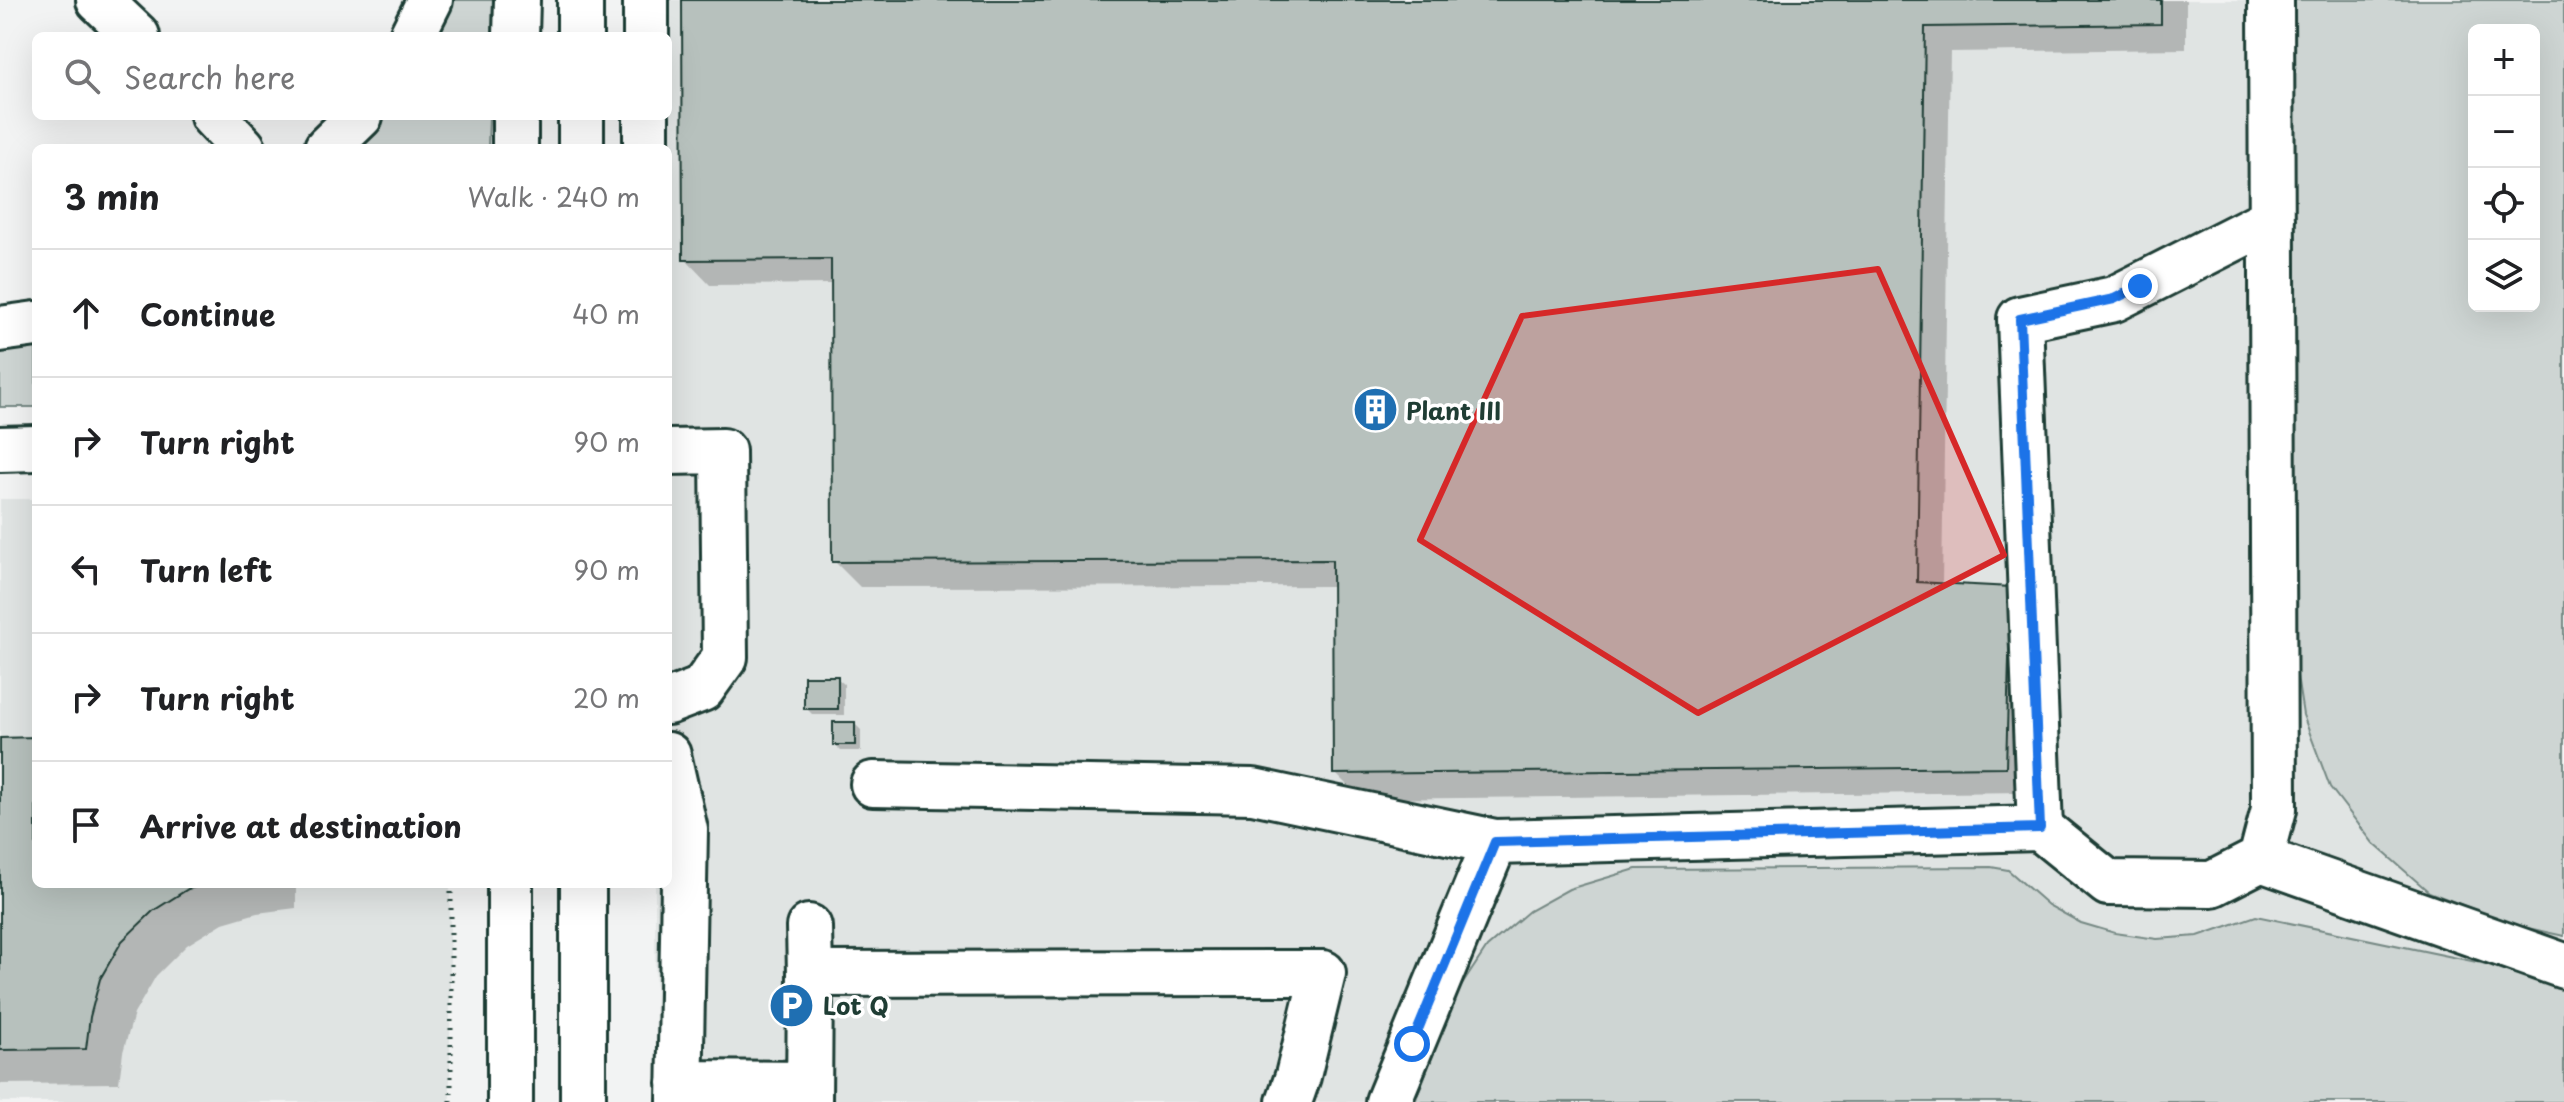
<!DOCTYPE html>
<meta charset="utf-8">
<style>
body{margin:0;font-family:"Playpen Sans",sans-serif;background:#f6f6f6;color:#202124}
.controls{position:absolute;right:24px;top:24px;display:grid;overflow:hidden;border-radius:12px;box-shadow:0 8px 32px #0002}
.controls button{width:72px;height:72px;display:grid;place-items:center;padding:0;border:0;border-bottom:2px solid #e0e0e0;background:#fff;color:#202124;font:40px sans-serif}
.stop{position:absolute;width:24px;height:24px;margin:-18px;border:6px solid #1a73e8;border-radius:50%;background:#fff}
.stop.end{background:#1a73e8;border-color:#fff;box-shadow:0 2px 8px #0008}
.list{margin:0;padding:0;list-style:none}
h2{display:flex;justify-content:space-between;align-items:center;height:104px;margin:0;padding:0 32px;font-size:34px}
h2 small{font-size:26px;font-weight:400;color:#757577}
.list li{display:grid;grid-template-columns:52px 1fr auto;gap:24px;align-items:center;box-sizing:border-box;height:128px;padding:0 32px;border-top:2px solid #e0e0e0}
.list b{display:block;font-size:30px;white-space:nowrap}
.list em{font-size:26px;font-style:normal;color:#757577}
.icon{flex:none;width:44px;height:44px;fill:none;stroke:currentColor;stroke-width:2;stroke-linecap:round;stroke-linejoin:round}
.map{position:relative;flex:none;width:2564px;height:1102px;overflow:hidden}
.search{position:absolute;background:#fff;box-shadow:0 8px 32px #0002;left:32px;top:32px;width:640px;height:88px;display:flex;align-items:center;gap:20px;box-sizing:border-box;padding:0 28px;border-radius:12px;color:#757577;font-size:30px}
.panel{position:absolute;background:#fff;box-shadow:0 8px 32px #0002;left:32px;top:144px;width:640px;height:744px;border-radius:12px}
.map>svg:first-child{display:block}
</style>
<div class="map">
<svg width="2564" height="1102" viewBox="0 0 2564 1102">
<rect width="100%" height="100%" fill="#f2f3f3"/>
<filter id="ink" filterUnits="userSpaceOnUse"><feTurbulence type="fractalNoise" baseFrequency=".0125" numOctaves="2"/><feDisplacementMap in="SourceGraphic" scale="16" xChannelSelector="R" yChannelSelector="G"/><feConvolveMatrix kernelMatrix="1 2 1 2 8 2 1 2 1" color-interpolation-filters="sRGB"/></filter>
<g filter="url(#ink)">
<path fill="#e0e4e3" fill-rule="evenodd" d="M651,0H2564V1102H656L655,884H668V36ZM2474,30H2534V306H2474Z
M0,499H36V884H450V1102H0Z"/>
<path fill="#ced5d3" stroke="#768984" stroke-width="2" fill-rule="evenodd" d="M445,0H493L492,36H429Z
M2293,0H2564V936L2514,925L2429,892L2373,843L2330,787L2303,715L2294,657ZM2474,30H2534V306H2474Z
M382,116H489L488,148H354L370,133Z
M36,342V407H0V344Z
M1991,867L2008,870L2048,905L2081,923L2115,933L2157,939L2198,936L2256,916L2515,970L2564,987V1102H1415L1456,994L1487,947L1529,911L1569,889L1636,869Z"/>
<path fill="#0003" d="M684,0H2186V49L1950,52L1942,585L2010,588L2031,792L1361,799L1335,773L1334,586L860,587L834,561L833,284L710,285L685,259Z
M837,678L844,684V715H813L806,708Z
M855,724L861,730V751H841L835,745Z
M36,739V884H296V908L257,913L223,923L187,945L156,976L134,1014L123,1052L119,1083L0,1084V740Z"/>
<path fill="#b7c1bd" stroke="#1f3d34" stroke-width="2" d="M682,0H2161V24L1925,27L1917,582L2011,587L2006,767L1333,774L1332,560L832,562L831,259L683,260Z
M804,676H838V709H804Z
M833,722H855V745H833Z
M36,737V884H206L188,889L153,911L122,941L100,979L90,1017L86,1049L0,1050V738Z"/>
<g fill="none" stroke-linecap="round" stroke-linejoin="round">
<defs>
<path id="minor" d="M99,0L137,36
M646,0V36
M412,36L430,0
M213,116L243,148
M646,116V148
M327,148L360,116
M0,329L36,324
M0,449L36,448
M668,452L723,451L725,657L702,689L668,702
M668,755L685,830L680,1102
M873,784L1253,791L1495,842
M2040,828L2020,319L2114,299L2272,219
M2261,859L2564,966
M809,927L810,974
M680,1083L809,1084
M809,1102L810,974L1323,973L1298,1076L1289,1102
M1388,1102L1495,842L2040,828L2108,883L2212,884L2261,859L2274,809L2271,0"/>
<path id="major" d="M580,0V36
M516,36L517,0
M581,116V148
M515,148V116
M510,884V1102
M583,884V1102"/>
</defs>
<use href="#minor" stroke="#1f3d34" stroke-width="50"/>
<use href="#major" stroke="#1f3d34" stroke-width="50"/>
<path stroke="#1f3d34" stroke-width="5" stroke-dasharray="2 6" stroke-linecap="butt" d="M451,884V1102"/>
<use href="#minor" stroke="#fff" stroke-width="44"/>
<use href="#major" stroke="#fff" stroke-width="44"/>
</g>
</g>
<g fill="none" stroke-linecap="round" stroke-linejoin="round" filter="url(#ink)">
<path stroke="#1a73e8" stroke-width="10" d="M1412,1044L1495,842L2040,828L2020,319L2114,299L2140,286"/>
</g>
<path fill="#d62828" fill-opacity="0.2" stroke="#d62828" stroke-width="6" stroke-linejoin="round" d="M1878,269L2004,555L1698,713L1420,540L1522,316Z"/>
<defs>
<symbol id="building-disc" viewBox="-11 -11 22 22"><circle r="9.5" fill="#1f6fb2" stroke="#fff"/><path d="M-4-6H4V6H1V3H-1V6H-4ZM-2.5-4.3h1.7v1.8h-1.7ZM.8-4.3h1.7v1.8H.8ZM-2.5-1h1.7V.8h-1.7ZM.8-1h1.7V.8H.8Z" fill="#fff"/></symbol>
<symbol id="parking-disc" viewBox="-11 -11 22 22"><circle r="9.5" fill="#1f6fb2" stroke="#fff"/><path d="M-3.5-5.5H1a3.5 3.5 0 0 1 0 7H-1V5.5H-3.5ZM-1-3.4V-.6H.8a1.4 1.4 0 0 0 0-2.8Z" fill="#fff"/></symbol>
</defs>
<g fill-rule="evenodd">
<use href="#building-disc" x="1350" y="384" width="51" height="51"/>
<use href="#parking-disc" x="766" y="980" width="51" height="51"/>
</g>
<g text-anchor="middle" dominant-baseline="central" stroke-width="7" stroke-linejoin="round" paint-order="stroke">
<g font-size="24" font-weight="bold" fill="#1f3d34" stroke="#fff" text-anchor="start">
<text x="1406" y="410">Plant III</text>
<text x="823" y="1005">Lot Q</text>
</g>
</g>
</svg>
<div class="controls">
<button>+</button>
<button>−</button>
<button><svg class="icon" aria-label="locate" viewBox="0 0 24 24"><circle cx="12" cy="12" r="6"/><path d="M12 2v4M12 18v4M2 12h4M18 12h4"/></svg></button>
<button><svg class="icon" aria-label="layers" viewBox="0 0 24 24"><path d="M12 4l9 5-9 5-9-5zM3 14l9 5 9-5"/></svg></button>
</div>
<div class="stop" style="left:1412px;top:1044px"></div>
<div class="stop end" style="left:2140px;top:286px"></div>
<div class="search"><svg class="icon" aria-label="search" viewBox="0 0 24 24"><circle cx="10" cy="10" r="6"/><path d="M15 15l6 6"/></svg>Search here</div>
<section class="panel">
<h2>3 min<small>Walk · 240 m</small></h2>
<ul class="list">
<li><svg class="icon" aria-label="ahead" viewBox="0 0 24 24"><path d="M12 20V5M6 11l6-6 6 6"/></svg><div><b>Continue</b></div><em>40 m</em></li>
<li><svg class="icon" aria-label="right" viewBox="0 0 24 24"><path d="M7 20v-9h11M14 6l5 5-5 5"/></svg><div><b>Turn right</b></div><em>90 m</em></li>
<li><svg class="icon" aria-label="left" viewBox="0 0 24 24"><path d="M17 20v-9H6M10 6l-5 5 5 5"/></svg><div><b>Turn left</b></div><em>90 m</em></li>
<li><svg class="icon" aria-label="right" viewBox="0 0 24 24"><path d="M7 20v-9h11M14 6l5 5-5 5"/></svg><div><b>Turn right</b></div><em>20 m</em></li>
<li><svg class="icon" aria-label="arrive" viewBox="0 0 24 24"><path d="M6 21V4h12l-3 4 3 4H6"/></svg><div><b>Arrive at destination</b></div></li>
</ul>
</section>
</div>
